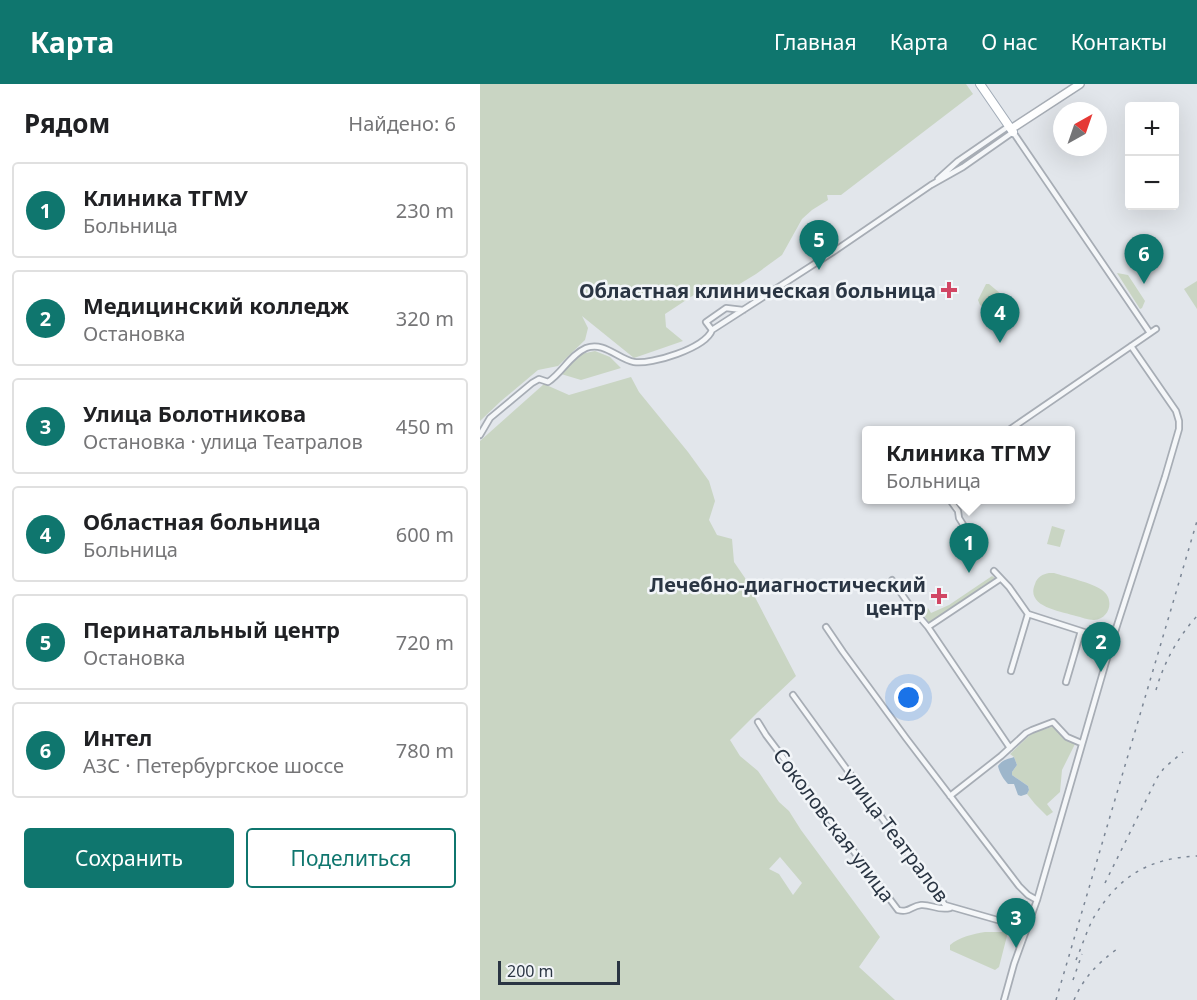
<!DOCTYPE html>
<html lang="ru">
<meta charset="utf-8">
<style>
body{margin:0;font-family:"Noto Sans",sans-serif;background:#f2f2f2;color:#202124}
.controls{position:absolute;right:18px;top:18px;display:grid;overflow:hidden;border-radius:6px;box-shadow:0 6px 24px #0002}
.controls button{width:54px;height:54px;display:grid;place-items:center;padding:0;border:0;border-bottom:2px solid #e0e0e0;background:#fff;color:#202124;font:30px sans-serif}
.compass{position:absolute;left:573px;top:18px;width:54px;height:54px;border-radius:50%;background:#fff;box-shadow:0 6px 24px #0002;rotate:40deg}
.scale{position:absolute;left:18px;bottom:15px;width:122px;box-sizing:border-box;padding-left:6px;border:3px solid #2a3543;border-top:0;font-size:16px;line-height:21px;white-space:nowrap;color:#2a3543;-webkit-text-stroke:4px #f2f5f8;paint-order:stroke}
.you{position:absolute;left:429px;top:614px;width:21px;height:21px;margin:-15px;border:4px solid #fff;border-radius:50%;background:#1a73e8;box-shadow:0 0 0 9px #1a73e833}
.badge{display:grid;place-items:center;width:39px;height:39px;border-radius:50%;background:#0f766e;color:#fff;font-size:20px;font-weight:700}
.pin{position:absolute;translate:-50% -50px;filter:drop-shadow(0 2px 3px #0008)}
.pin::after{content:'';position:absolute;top:32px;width:21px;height:18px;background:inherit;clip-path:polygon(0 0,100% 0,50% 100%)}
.popup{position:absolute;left:382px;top:342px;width:213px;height:78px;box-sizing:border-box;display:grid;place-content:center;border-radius:6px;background:#fff;filter:drop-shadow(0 2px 4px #0005);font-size:20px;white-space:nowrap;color:#757577}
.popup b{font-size:22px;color:#202124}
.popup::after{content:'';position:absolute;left:50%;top:100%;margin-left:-12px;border:12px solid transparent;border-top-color:#fff}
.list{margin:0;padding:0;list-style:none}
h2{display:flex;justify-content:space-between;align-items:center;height:78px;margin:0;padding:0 24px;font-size:26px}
h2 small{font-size:20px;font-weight:400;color:#757577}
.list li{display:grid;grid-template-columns:39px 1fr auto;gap:18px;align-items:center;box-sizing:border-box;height:96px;margin:0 12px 12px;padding:0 12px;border:2px solid #e0e0e0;border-radius:6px}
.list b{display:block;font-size:22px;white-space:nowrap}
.list p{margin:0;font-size:20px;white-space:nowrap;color:#757577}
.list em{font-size:20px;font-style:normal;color:#757577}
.actions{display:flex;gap:12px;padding:18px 24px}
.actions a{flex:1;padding:14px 0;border:2px solid #0f766e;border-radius:6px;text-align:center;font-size:21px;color:#0f766e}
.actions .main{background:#0f766e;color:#fff}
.map{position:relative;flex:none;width:717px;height:916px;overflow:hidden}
header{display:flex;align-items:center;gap:36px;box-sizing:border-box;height:84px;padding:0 30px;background:#0f766e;color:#fff}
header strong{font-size:28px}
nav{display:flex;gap:33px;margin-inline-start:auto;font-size:21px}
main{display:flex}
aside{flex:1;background:#fff}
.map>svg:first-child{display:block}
</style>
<header>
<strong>Карта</strong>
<nav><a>Главная</a><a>Карта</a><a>О нас</a><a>Контакты</a></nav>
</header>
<main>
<aside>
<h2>Рядом<small>Найдено: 6</small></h2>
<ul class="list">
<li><span class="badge">1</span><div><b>Клиника ТГМУ</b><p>Больница</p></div><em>230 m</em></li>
<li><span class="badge">2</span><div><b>Медицинский колледж</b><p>Остановка</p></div><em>320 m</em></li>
<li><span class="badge">3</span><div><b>Улица Болотникова</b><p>Остановка · улица Театралов</p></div><em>450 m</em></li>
<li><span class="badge">4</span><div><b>Областная больница</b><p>Больница</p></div><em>600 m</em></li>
<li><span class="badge">5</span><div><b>Перинатальный центр</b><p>Остановка</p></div><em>720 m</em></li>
<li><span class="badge">6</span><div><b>Интел</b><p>АЗС · Петербургское шоссе</p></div><em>780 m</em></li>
</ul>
<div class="actions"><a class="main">Сохранить</a><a>Поделиться</a></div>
</aside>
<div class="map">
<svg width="717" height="916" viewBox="0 0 717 916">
<rect width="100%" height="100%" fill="#e2e6eb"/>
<path fill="#c9d5c3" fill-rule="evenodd" d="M0,0H486L493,10L361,111H347L348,116L332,126L322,135L302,171L276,190L240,212L229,201L185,230L186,243L203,257L154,274L102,232L108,244L105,256L78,282L58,286L21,317L0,337Z
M637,189L648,191L665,217L662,224L660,225Z
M717,197V225L704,205Z
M506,200H509L521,210C520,216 513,223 508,226L500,221L498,216Z
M115,267L130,273L141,284L101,296L81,290L101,270Z
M151,293L159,308L208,368L229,397L235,417L229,436L237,451L252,455L254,478L265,494L316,592L278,628L250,656L260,672L278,687L299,718L309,727L321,746L400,853L379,883L415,916H0V357L64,300L89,311ZM300,773L322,799L313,811L299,790L289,785Z
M572,442L585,446L580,463L567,460Z
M569,489H574C586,493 613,499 622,506C635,515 630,535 614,536C608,536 601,533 596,532C581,527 545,523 555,500C557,493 563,490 569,489Z
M512,492L515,494V497L508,502L506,500L501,503L502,506L450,540L438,523L441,521L445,526L448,524L451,529L469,521Z
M575,642L582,653L595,660L582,686L580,708L567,720L573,728L567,732L555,720L547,710L549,706L548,702L532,691V688L537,681L534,673L530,670L552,649Z
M505,848H528L519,883L515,886L470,866V861C479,853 493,850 505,848Z"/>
<path fill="#9db6cb" d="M534,673L537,681L532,688V691L548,702L549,706L547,710L541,712L538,711L534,700H528C524,696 519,688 518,682C522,676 528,675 534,673Z"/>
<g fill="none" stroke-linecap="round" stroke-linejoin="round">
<defs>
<path id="street" d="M458,95L478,77L529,42
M263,226L246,224L226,238L232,246L356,166L451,101L483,83L533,48L670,249
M529,346L676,245
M0,351L10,334L52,299L59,295L68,298C82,289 90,271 106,264C124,257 138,275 154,278C171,281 226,264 232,246
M470,416L478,427L479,434L489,450
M514,487L529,503L548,530L632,557
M412,496L430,522L448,543L530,664
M346,543L363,568L426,654L539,802L548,811L557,816
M448,543L520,495
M531,587L548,530
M586,598L601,547
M313,611L465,821L535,841L542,842L548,839
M278,638L286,651L418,826C429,829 431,822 441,821C451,820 458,827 470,824
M470,712L521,672L546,649L552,646L573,638L587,653L601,659
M524,916L534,880L557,816L632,557L685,393L699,345V337L696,327L651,262"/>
<path id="secondary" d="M531,45L600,0"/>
<path id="primary" d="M500,0L533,48"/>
</defs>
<use href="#street" stroke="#a7adb5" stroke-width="8"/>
<use href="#secondary" stroke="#a7adb5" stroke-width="10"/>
<use href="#primary" stroke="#a1abb7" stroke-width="10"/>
<use href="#street" stroke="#f5f7f9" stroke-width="4.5"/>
<use href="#secondary" stroke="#fff" stroke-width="7"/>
<use href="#primary" stroke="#fff" stroke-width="8"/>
<path stroke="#7b8695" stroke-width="1.5" stroke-dasharray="3 6" stroke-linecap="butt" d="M676,606C684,578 698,553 717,532
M625,799L677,694L684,684L703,668
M596,876C602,862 607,846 614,833C639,792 669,774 717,772
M593,896L602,870
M576,916L717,437
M594,916C604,893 617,880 637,865"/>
</g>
<g fill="#d14664" stroke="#f2f5f8" stroke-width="2">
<path d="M466 197h6v6h6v6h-6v6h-6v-6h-6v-6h6z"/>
<path d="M456 503h6v6h6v6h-6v6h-6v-6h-6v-6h6z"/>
</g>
<g text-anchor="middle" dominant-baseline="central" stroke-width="5" stroke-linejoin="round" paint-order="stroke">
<g font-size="20" font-weight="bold" fill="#2a3543" stroke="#f2f5f8" text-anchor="end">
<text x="456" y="206">Областная клиническая больница</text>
<text x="446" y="500">Лечебно-диагностический<tspan x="446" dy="23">центр</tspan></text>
</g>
<g font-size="20" fill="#2a3543" stroke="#f2f5f8">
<text transform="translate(354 741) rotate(53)">Соколовская улица</text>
<text transform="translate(416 751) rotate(53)">улица Театралов</text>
</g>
</g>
</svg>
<div class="controls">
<button>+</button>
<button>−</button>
</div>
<svg class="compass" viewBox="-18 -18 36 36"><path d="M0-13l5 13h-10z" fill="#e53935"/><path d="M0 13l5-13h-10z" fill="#757577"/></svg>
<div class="scale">200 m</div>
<div class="you"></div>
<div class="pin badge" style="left:489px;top:489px">1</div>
<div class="popup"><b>Клиника ТГМУ</b>Больница</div>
<div class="pin badge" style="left:621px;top:588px">2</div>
<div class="pin badge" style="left:536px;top:864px">3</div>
<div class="pin badge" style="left:520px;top:259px">4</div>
<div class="pin badge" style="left:339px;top:186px">5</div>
<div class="pin badge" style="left:664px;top:200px">6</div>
</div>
</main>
